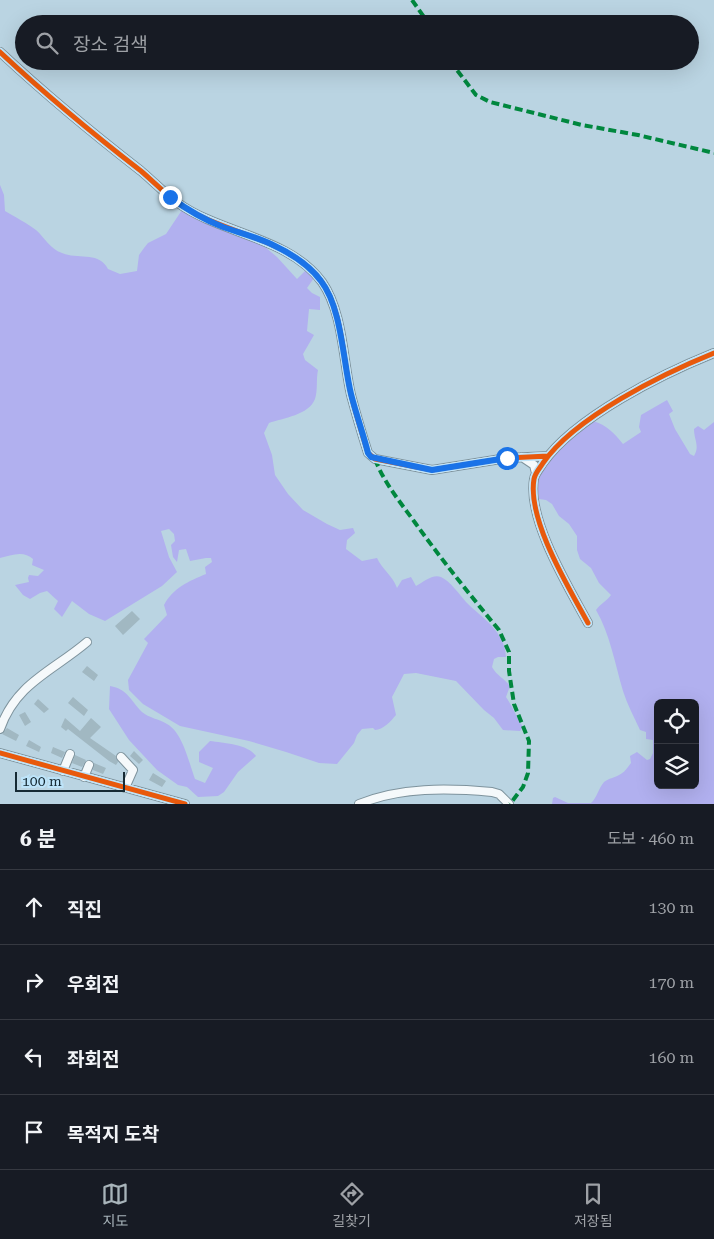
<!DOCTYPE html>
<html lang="ko">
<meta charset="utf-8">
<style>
body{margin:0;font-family:"Roboto Serif","Noto Sans KR",serif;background:#242831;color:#f1f3f6}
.controls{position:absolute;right:15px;bottom:15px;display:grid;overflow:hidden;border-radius:8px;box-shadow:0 5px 20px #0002}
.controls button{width:45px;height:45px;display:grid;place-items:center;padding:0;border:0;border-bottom:1px solid #363941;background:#171b24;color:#f1f3f6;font:25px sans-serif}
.scale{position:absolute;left:15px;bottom:12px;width:110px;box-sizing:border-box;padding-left:5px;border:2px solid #162a34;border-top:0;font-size:14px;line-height:18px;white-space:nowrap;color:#162a34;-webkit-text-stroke:4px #bde4fa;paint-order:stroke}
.stop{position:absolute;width:15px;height:15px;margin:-11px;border:4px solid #1a73e8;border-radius:50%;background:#fff}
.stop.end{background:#1a73e8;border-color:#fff;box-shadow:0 1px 5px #0008}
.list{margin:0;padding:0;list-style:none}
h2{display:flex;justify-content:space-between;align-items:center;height:65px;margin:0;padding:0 20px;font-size:21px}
h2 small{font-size:16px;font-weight:400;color:#9ea1a6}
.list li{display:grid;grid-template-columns:32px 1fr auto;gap:15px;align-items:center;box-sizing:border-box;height:75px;padding:0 20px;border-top:1px solid #363941}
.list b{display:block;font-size:19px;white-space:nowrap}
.list em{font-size:16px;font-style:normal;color:#9ea1a6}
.icon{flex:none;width:28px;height:28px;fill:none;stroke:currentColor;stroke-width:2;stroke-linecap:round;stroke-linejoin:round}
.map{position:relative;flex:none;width:714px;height:804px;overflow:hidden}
.search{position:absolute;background:#171b24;box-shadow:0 5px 20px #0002;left:15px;right:15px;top:15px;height:55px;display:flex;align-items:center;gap:12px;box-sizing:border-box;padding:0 18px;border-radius:28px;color:#9ea1a6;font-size:19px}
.sheet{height:365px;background:#171b24}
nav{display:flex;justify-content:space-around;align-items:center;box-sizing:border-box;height:70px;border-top:1px solid #363941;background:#171b24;font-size:14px;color:#9ea1a6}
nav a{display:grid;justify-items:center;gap:2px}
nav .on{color:#a8b4ba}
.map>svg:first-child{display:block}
</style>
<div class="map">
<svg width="714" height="804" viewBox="0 0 714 804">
<rect width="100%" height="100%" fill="#bad4e2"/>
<path fill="#b1b0ef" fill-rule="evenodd" d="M0,185L4,195L5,211C15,217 27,223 36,230C45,238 50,249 62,253C79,260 99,251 108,269L120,274L137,271L139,255L144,248L148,243L166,234L182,210L265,247L277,257L297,279L306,270L314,278L307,288L312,293L320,297V310L309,309L307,331L314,335L303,354L305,360L318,370C316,379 318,390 315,399C309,415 283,418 269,423L264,433L272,455L275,475L288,494L303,510L327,524L340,530L353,528L355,533L347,540L346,549L362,561L377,558C382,569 393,576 397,588L402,580L411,577L416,586C424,582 432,574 441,577C450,581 460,595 466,602C482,618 505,631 506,657H498L494,659L492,667C497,676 504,678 510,686L506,697C513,707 516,717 523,727L520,731L503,730L494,718L484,710L456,681L416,673L404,674L392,697L396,715C391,721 383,730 375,730L373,728L362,729L357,735L354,743L337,764L319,763L286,752L249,741L180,726L143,704L129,690L128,680L148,643L144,639L167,615L164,605C173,588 189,581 206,574L205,567L212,562L211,558H206L190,561L186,549L179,550L177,562L173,557L171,545L175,541L174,534L169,529L161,531L169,557L177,572L162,586L105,621L89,614L72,601L62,617L54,609L58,601L47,591L40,593L30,599L23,595L15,585L29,582L28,578L29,575L38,576L44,570L32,565L33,559C24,550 11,555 0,558Z
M667,400L673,411L669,414L675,429L690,454L694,456C700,446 694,440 694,429L698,426L704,430L714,422V804H552L553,798L555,797L568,803H591C597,798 598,789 604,782C609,778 614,778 619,775C624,773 628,767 631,763L630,756L637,752L647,760L650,759L653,753V740L646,739V732L640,730C634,717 627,704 623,691C615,664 610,634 596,610C600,604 607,601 611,595L599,583L591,568L580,559L577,550V536L569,524L559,516L552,504L546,500L539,499C538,491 536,481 540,473C548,458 579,430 593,421C607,425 614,433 623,444L641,432L639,427L641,415ZM658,703H695V785H658Z
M110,686C128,689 130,700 142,712C149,718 159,719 167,724C183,733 189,763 195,779L205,783L213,768L199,762V752L210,741C223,743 248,744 256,756L238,772L224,792L218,796L198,797L187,787L178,785L157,770L129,740L109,709Z"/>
<path fill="#a1b8c2" d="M132,611L140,619L123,635L115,626Z
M87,666L98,675L94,681L82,672Z
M73,697L88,710L84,716L68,703Z
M38,699L49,709L44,713L34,704Z
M25,712L31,722L25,726L19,715Z
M65,718L80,731L91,718L101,727L90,738L116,756L118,762L116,765L109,761L68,729L66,731L61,727Z
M7,728L19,735L16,741L2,734Z
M29,740L41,747L39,752L26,746Z
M53,747L65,752L62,758L51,753Z
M134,751L143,760L139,764L130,756Z
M75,755L86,760L82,767L72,763Z
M94,763L106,768L103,774L93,770Z
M153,773L166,781L162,787L149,780Z"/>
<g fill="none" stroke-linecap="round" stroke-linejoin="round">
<defs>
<path id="street" d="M0,52C45,94 92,133 141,171C154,182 165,194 178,203C221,234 289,237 322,282C343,312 343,360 351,395C356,414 362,434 368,453L375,459L432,470L507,458L548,456
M522,457L534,465L536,473
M588,623C569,588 527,520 534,479C535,473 540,468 543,463C575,417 662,374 714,353
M0,729C16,683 53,671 87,642
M0,753L185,804
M121,757L133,770L125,788
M63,771L70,754
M84,777L89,765
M359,804C400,787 448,788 492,792L499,794L509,804"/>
</defs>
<use href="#street" stroke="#7e939d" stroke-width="10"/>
<use href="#street" stroke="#f5f9fb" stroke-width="8"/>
<path stroke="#00873e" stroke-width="4" stroke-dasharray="8 4" stroke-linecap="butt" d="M412,0L429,24
M450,61L476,95L490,102L582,125L638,135L714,153
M375,459C384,483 401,503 416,524C442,560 470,595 499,630L509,652V671L514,704L529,741L528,773L523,787L510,804"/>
<defs>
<path id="cycleway" d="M0,52C45,94 92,133 141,171C154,182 165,194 178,203C221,234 289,237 322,282C343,312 343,360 351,395C356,414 362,434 368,453L375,459L432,470L507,458L548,456
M588,623C569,588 527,520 534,479C535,473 540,468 543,463C575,417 662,374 714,353
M0,753L185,804"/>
</defs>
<use href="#cycleway" stroke="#bde4fa" stroke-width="8"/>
<use href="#cycleway" stroke="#e8590c" stroke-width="5"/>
</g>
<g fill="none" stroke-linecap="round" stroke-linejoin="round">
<path stroke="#1a73e8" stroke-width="6" d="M170,197C186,209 205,220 223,227C240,233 257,237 273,245C290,253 310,266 321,281C342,308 343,362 351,394C356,414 363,433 368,453L371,457L432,470L507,458"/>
</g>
</svg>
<div class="controls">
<button><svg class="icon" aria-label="locate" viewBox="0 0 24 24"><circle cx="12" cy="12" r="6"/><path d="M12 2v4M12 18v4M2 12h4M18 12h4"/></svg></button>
<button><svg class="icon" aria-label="layers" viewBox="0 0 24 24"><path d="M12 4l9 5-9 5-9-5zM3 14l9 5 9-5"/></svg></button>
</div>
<div class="scale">100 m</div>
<div class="stop" style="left:507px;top:458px"></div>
<div class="stop end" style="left:170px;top:197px"></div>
<div class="search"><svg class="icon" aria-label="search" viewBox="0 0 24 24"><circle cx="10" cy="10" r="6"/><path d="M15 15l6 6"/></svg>장소 검색</div>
</div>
<section class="sheet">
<h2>6 분<small>도보 · 460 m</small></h2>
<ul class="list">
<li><svg class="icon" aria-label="ahead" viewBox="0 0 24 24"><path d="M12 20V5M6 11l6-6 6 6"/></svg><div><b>직진</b></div><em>130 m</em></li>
<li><svg class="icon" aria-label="right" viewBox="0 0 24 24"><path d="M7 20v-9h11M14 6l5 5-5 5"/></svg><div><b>우회전</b></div><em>170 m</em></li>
<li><svg class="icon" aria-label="left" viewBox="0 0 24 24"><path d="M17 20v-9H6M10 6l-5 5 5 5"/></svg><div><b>좌회전</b></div><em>160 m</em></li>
<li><svg class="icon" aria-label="arrive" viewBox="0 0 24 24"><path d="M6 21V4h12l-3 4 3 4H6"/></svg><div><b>목적지 도착</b></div></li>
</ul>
</section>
<nav>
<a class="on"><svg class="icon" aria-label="map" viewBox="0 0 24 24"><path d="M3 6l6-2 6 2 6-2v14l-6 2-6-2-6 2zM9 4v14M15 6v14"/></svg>지도</a>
<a><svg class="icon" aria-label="directions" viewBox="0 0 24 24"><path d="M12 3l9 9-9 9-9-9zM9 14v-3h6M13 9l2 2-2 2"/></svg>길찾기</a>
<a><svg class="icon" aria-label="saved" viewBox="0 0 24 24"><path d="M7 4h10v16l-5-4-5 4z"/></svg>저장됨</a>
</nav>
